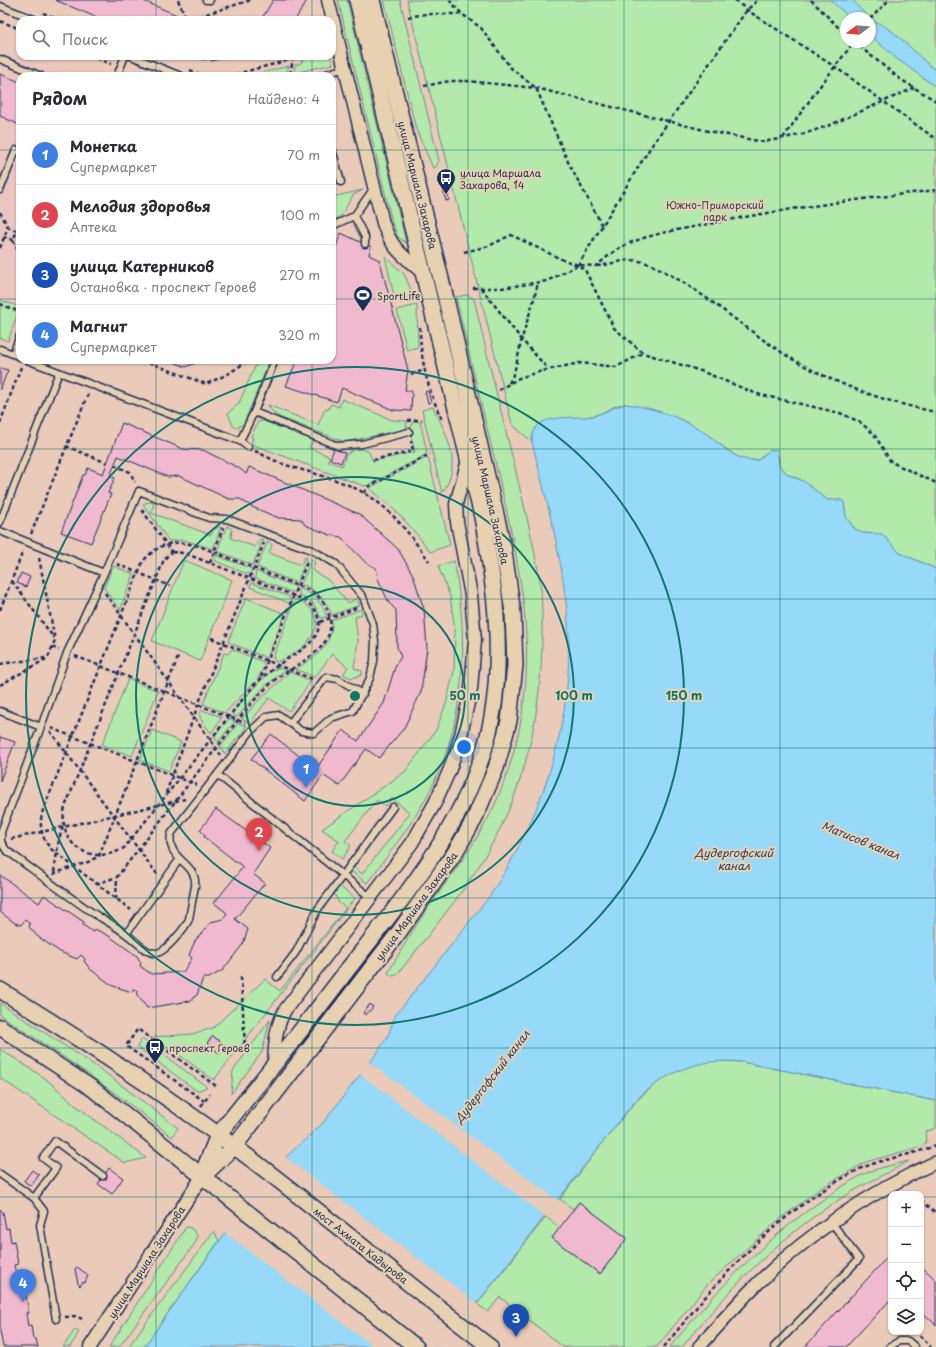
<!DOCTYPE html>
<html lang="ru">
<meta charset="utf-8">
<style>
body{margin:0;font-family:"Playpen Sans",sans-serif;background:#f2f2f3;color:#2b2b33}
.controls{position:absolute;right:12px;bottom:12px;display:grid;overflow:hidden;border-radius:8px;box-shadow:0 1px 3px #0004}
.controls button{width:36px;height:36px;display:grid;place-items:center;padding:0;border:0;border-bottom:1px solid #e1e1e2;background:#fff;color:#2b2b33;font:20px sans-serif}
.compass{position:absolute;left:840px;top:12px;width:36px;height:36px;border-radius:50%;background:#fff;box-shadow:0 1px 3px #0004;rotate:254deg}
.you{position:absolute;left:464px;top:747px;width:14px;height:14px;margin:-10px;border:3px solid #fff;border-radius:50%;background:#1a73e8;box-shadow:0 0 0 6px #1a73e833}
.badge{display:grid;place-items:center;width:26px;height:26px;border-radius:50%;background:#7c3aed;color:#fff;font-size:13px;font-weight:700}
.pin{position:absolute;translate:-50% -33px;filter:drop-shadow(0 1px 2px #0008)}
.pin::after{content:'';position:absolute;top:21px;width:14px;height:12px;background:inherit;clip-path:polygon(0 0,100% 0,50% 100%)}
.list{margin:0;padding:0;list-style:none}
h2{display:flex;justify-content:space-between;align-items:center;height:52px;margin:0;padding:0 16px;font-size:17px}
h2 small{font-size:13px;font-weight:400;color:#7c7c81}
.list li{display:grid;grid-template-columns:26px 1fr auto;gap:12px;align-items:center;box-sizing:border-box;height:60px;padding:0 16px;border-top:1px solid #e1e1e2}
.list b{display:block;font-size:15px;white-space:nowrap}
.list p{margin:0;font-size:13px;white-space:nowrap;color:#7c7c81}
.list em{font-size:13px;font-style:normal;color:#7c7c81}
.icon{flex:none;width:22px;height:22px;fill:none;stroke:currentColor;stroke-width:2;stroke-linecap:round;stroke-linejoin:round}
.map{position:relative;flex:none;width:936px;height:1347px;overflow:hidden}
.search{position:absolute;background:#fff;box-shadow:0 1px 3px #0004;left:16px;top:16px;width:320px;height:44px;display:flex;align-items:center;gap:10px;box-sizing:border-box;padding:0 14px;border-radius:12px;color:#7c7c81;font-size:15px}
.panel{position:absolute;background:#fff;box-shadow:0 1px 3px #0004;left:16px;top:72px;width:320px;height:292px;border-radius:12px}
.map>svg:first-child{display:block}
</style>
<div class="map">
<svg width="936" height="1347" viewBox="0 0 936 1347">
<rect width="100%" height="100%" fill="#eacab9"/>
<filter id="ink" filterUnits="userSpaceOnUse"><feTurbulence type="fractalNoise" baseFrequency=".025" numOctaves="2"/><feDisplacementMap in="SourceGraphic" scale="8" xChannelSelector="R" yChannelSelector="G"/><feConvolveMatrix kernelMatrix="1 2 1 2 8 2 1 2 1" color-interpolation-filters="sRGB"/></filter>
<g filter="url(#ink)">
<path fill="#ecc5bf" d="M15,50L20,51V56H32L85,76H20V307L0,300V74L7,77Z"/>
<path fill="#b3e9ab" stroke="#678c84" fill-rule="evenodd" d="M338,0H347L406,243L398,237L392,222Z
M384,0H400L439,161L436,167L433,168L416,129Z
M407,0H936V569L900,553L888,541L875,534L862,533L854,528L846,517L844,503L842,500H827L799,479L787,474L779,465V457L766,453L758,460H744L736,456L699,429L678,419L654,410L626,404L618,405L597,415L585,417L532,437V442L512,424ZM846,18H870V42H846Z
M305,56H330L333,64L294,73L295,65L301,63Z
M289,66L285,75L283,76H249Z
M363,190L353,195L341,216L332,221V197Z
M385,256L404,274L414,297L395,301Z
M467,295L474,299C487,355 501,412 515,468C524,506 534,544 540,582C542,596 542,611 542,625C543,699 530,774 494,840C468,889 431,931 397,975L392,976L388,973C399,954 409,935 422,917C447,879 477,845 496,802C547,683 525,589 497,469C483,412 469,354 456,297Z
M0,300L20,307L8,341L0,338Z
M417,305L418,347L407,350L397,310Z
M258,360H270L244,423L237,428L233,426L228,413L239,403Z
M342,399L392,420L407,421L406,429L345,442L279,417L272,411L268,405L318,425L325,409L328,410L331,404L339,407Z
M433,407C447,435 463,464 442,493L422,410Z
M263,421L313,440L309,448L329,456L328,461L342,466L347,453H350V451L360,449L368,451L373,461L415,452L410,431L413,421L420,422L427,452L424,456L369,485L364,486L251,444L253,438L251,437L258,422Z
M428,457L450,545L430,552C413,527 393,507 369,488Z
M148,502H151L154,504L151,513L211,535L214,529L221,527L213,549L184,540L169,541L143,504Z
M227,526L229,527L232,530L231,538L255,547L260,539H263L253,565L217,551Z
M268,541L272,545L269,553L301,565L304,558L307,557L297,583L257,567Z
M215,555L252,569L250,574H247L215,561Z
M312,559L315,563L312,570L328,580L348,603L356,599L360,605L332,615C325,599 318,591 301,584Z
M184,560L232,580L200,661L152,641Z
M454,561C469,641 467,722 427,796C410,827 388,855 367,883L351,871L349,869L352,865L362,874L410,813L392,798L385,806L377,800L345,841L351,846L342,859L332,851L339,841L322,829L405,772L436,730L446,704L454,671L455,630L450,596L438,566Z
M113,566L134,574L120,610L104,588Z
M256,571L296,587L293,592H291L255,578Z
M252,583L288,596L291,600L289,603L250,587Z
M300,588C314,595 322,602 327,617L321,618L313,603L299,595Z
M246,598L285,614L267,658L228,642Z
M297,599C338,619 305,653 276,662L273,658L294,602Z
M362,609V614L355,617L358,641L354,668L362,671V675L351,678L343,674L348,667L332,654L315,677L295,669C315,658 333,646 332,620Z
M232,649L263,662L265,665L258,678L225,713L203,704L224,653L228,654Z
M280,668L285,670L263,688L237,717L233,715V712C242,702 267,669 280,668Z
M290,672L311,681L290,710H287L269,698L250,723L242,719L260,699Z
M128,679L158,691L132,756L102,745Z
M202,710L222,717L212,732H210L200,718V713Z
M229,719L235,721L218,742L215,738V735Z
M238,723L247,726L225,754L220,747Z
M152,730L181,742L169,771L140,760Z
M339,886L355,898L214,1080L154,1037L192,1034L213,1028L265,979L280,991L346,908L339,903L332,890ZM213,1036L226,1046L220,1054L207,1043Z
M0,1003L100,1069L178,1128L172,1137C117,1093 59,1053 0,1015Z
M270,1020L262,1052L231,1094L233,1071Z
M142,1039L207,1087L197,1091L137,1047Z
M0,1049L45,1078L75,1105L146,1158L125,1163L0,1078Z
M718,1061L742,1062L936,1101V1128L925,1132L926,1143L922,1146L866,1162L821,1188L776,1222L707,1285L657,1347H563L500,1297L488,1312L477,1304L546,1217L560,1228L552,1238L600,1274L627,1238L579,1202L573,1209L560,1199C575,1179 591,1158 606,1138C638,1097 663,1065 718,1061Z
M909,1161C884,1175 858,1187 834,1203C775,1241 726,1293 682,1347H670C715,1292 762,1242 821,1201C834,1192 848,1182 862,1175C876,1168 893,1165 909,1161Z
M186,1227L191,1228L197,1235L196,1242L119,1347H109Z
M214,1231L219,1241L144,1347H128Z
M75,1330L79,1332L70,1347H63Z"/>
<path fill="#96d9f8" stroke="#6595ba" d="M830,0H853C857,7 864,10 867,18H850Z
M870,21C892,23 916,57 936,70V87L897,59L872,37Z
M626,404C650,407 678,416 699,429C719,440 733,463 758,460L770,450H777L779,465L787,474L805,482L827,500H842L844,503L846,517L854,528L862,533L882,534L900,553L936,569V1101L742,1062C700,1057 665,1072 635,1101L443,1347H144L223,1236L285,1158L322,1124L377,1053L388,1036L395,1016L489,897C547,810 579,707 566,602C560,548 545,495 532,442C531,410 573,420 593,416C605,413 614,406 626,404Z"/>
<path fill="#eacab9" d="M368,1061L560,1202L547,1218L359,1073Z
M284,1156L479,1305L445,1347H374L224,1232Z"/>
<path fill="#f1b9ce" stroke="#1b2f5e" d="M55,0H141L177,15L175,20H103Z
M273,0H306V2L295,20H261Z
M233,16L234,18L241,16L242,19L249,17L250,20H216Z
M193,56H232L211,61V58L202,60L201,58L194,59Z
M0,74L20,82V125L0,116Z
M447,189L449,200L446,201L443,190Z
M341,233L371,247L369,255L379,260L381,265L408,370L405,390L412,391L411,411L393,410L342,388L337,402L286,386L297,360H332V258Z
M169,360H202L186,367Z
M0,368L8,370L0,390Z
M428,391L431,402L428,403L425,392Z
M122,423L183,449L203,450L239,468L246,474L249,467L359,514L398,549L413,575L424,609L427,648L421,692L404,728L379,758L366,749L339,786L323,775L305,801L251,759L271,734L316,769L343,730L358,741L384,703L396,664L401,657L397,647L396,610L389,603L378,579L376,568L366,563L341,537L330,535L305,525L301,519L279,518L252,507L240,499H229L179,476L168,477L118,456L110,476L115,478L108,493L111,494L91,543L61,532L83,475H85L88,468L103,474Z
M334,449L345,453L341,463L330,459Z
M21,573L30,577L26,587L17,583Z
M0,737L15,742L0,781Z
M216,809L270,848L253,874L265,883L235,919L248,929L243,944L223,970L209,978H203L197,995L190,1001L147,1008L137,995L138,991L133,989L132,992L113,986L90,969L84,961L85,959L81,955L77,959L60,952L37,936L29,927L30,924L25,920L21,925L15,923L0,912V875L39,903L44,895L84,922L83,925L93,932L95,929L109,936L137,956L141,963L140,966L151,974L183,972L192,958L189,955L195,941L211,922L223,919L227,913L214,903L243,867L204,837L205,835L200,830Z
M370,1004L373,1007L366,1015L363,1013Z
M213,1036L226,1046L220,1054L207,1043Z
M109,1168L123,1178L112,1194L98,1184Z
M32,1170L39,1175L31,1186L24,1181Z
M579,1202L627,1238L600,1274L552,1238Z
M0,1209L3,1212L6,1229L9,1228L11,1242L14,1241L18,1264L14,1265L17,1278L20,1277L22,1291L25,1290L29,1313H26L28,1326L31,1325L33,1339H36L38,1347H3L0,1331Z
M891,1253V1299L846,1347H805Z
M921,1266L936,1280V1325L921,1311Z
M77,1267L88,1275L85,1283L83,1282L80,1286L78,1284L75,1269Z"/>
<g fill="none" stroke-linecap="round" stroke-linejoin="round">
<defs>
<path id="service" d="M206,0H210
M0,6L36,20
M131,56L181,76
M0,59L41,76
M117,76L125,56
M320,76L345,68
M332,149L341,182
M0,190L16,150L20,151
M354,216L365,237V244
M332,226L354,216L374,188
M20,335L13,354L20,357
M0,349L13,354
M27,360L240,441L248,447
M254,412L338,446L362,444L409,432
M240,441L254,412L275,360
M0,522L59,372
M0,531L104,573L139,491L209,518L227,519L267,534L312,550L336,564L363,597L373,624L375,641L374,661L370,678L353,711L331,718L314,733L301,731L279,715L266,717L251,731L171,834C166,861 198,862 195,886C193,896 191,908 189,919C186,927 165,953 156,953C146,954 135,940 126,934C116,926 104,920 93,913C63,893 35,871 6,850L1,842V832L41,727L0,711
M290,723L326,677L338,679L363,694
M41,727L67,653L104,573
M218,775L370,897
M126,934L179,860
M277,977L296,952L318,909L393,807
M0,1174L34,1198L44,1211L40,1225L56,1319
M34,1198L56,1168L43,1158L55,1141L103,1176
M774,1347L859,1259L832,1223
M889,1347L899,1341H908L915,1347"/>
<path id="minor" d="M328,0L383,223C391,248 403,256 423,273
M274,1065C275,1044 275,1028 285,1010L412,843L435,803L450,769L461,735L471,689L475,640L471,595L457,522L456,504L468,460
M90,1347L202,1177
M699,1347C715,1329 731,1311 748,1293C801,1239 867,1194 936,1162"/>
<path id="tertiary" d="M0,990C88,1043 173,1100 255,1162C335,1223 411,1287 490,1347
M0,1027L93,1089L416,1347
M203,1172L218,1135C262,1080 306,1025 348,969C407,893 475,814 492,717C504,649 494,579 481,512L357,0
M202,1177L234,1147L399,932L454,854L474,820L496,768L509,721L515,665L513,613L503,545L445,295L372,0"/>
</defs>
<use href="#service" stroke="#1b2f5e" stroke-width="9"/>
<use href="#minor" stroke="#1b2f5e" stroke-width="15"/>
<use href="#tertiary" stroke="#1b2f5e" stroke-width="18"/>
<path stroke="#1b2f5e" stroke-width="2.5" stroke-dasharray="4 3" stroke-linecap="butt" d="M178,0L187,20L251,0
M449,0L462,14L481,28L511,68L536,88L569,164L602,225
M735,0L747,10L835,67L936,139
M811,0L846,35
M43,13L61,20
M408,17L426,14H462
M870,19L889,0
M0,21L20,29
M854,42L900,79L936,101
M90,56L111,64
M190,70L204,76
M290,74L293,59
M229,76L293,59L295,56
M424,86L450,81H467L536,88L708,131L763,142L804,134L830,125L914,88
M332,94L339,93
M783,138L817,90L854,42
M0,212L8,227
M17,231L20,223
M13,240L20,255
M0,248L8,227L17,231L13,240L4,237
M464,252L489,246L511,235L561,259L578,265L585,270L614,328L643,353L701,371L757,394L840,413L860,422L874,434L891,462L936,483
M578,265L650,148L747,10L758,0
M597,266C610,265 625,258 639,261C651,263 664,271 674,277C715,301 749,332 789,357C834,384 885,402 936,412
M473,288H502L547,281L578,265L596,266C605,259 613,251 623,246C651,233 683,229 714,223C787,208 862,199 936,190
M481,288L522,340L548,369
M0,304L20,312
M420,327C420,358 428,391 442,419
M142,360L206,384L228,374L249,360
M411,374L426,370
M509,383C516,371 518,356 521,342C526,322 534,303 538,282
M499,390L519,378L542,371L580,363L616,367L643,353
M409,422V420H422
M0,423L21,367
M66,446L107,463
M255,451C264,455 274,461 283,464C309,473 339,478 364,493C391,508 411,536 429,561
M373,460L413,451L411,441
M114,465L130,472L135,482
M364,493L368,487L430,454
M142,510L172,552
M31,534L88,394
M172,552L184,553L300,598C309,603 315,607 318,617C325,642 293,654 278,665C269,672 262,678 254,685L124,848C92,867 56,845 65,807L163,562L167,556Z
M210,563L223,528
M117,564L170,586
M12,581L54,638
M105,593L221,755
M0,610L23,551
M320,622L356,608
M211,638L312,679
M52,647L59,650
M75,656L245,723
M0,664L45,658
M261,677L308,560
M0,685L48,658L55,640L39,558
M51,728L197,785
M50,731L157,874
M166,793L198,705L264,543
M11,839L185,799
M54,872L59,839L63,827
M53,874L88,862L99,856L179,655
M96,884L117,877
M116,899L117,877L238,720C249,706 260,693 274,681C294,664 339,650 329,615C326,604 320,597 311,591L199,546C174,540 162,541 143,561L42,813C39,828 42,838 51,849L131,910
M241,977L245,1047
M137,1030L126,1046L204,1101
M139,1030L216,1086
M201,1106L210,1094
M921,1200L936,1213
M65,1317L76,1316L82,1319
M914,1332L917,1333L931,1347
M664,1347C718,1279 779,1210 858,1170C881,1158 912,1156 936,1145"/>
<use href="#service" stroke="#e7d1b0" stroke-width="6"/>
<use href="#minor" stroke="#e7d1b0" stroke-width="12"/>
<use href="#tertiary" stroke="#e7d1b0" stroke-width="15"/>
</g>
</g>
<path fill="none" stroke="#0f766e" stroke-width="1" stroke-opacity="0.55" d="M156,0V20M312,0V20M468,0V1347M624,0V1347M780,0V1347M156,56V76M312,56V76M0,150H20M332,150H936M0,299H20M332,299H936M156,360V1347M312,360V1347M0,449H936M0,599H936M0,748H936M0,898H936M0,1048H936M0,1197H891M921,1197H936"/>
<g fill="none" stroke="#0f766e" stroke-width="2">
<circle cx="355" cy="696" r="110"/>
<circle cx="355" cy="696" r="219"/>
<circle cx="355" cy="696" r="329"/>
</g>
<defs>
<symbol id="bus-pin" viewBox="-11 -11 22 30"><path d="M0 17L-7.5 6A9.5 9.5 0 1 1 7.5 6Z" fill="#1b2f5e" stroke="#e7d1b0"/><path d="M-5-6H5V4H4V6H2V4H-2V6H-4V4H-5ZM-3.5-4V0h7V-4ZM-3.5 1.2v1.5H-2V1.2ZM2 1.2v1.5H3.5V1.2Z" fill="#fff"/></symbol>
<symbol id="stadium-pin" viewBox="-11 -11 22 30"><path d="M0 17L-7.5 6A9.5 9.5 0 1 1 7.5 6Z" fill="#1b2f5e" stroke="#e7d1b0"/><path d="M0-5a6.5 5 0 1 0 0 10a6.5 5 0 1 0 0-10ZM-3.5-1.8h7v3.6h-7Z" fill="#fff"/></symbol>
</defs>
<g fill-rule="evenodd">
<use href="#bus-pin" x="435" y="167" width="22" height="30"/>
<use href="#stadium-pin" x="352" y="284" width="22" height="30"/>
<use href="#bus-pin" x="144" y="1036" width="22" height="30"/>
</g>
<g text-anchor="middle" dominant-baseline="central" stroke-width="4" stroke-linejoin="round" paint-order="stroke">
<g font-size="10" fill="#1b2f5e" stroke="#e7d1b0" text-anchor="start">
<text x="460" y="172">улица Маршала<tspan x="460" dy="12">Захарова, 14</tspan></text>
<text x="377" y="295">SportLife</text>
<text x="169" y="1047">проспект Героев</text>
</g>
<g font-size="10" fill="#1b2f5e" stroke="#e7d1b0">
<text transform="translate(418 185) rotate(76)">улица Маршала Захарова</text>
<text transform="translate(491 500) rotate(77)">улица Маршала Захарова</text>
<text transform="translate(416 906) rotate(-54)">улица Маршала Захарова</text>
<text transform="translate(361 1245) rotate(38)">мост Ахмата Кадырова</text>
<text transform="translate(146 1262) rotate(-57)">улица Маршала Захарова</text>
</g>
<g font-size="10" fill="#2a4266" stroke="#e7d1b0">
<text x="715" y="204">Южно-Приморский<tspan x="715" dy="12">парк</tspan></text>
</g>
<g font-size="11" font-style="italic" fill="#27406d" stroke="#e7d1b0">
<text transform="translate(861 840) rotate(22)">Матисов канал</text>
<text x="734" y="852">Дудергофский<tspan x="734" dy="13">канал</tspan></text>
<text transform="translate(492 1076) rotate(-52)">Дудергофский канал</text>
</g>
</g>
<circle cx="355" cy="696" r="6" fill="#0f766e" stroke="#e7d1b0" stroke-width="2"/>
<g font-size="12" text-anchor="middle" font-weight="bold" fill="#0f766e" stroke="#e7d1b0" stroke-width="4" stroke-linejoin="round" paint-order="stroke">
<text x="465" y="700">50 m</text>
<text x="574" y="700">100 m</text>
<text x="684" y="700">150 m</text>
</g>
</svg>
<div class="controls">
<button>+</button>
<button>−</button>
<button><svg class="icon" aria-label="locate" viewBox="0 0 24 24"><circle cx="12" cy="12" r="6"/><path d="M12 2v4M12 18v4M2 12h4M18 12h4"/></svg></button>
<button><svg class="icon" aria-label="layers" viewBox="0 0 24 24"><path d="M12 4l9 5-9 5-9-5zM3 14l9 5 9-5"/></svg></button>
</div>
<svg class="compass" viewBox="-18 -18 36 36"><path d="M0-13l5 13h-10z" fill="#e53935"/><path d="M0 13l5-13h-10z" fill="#7c7c81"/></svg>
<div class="you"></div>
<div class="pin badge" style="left:306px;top:788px;background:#3f7fe0">1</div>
<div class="pin badge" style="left:259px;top:851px;background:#e0444e">2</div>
<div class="pin badge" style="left:516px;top:1337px;background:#1a4fb4">3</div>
<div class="pin badge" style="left:23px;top:1302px;background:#3f7fe0">4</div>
<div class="search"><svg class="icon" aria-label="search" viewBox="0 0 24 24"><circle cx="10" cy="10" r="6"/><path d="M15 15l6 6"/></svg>Поиск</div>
<section class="panel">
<h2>Рядом<small>Найдено: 4</small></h2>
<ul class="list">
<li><span class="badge" style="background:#3f7fe0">1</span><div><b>Монетка</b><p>Супермаркет</p></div><em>70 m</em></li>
<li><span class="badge" style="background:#e0444e">2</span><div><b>Мелодия здоровья</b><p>Аптека</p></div><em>100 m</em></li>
<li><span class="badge" style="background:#1a4fb4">3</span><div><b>улица Катерников</b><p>Остановка · проспект Героев</p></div><em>270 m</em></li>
<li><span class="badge" style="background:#3f7fe0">4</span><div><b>Магнит</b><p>Супермаркет</p></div><em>320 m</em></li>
</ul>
</section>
</div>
